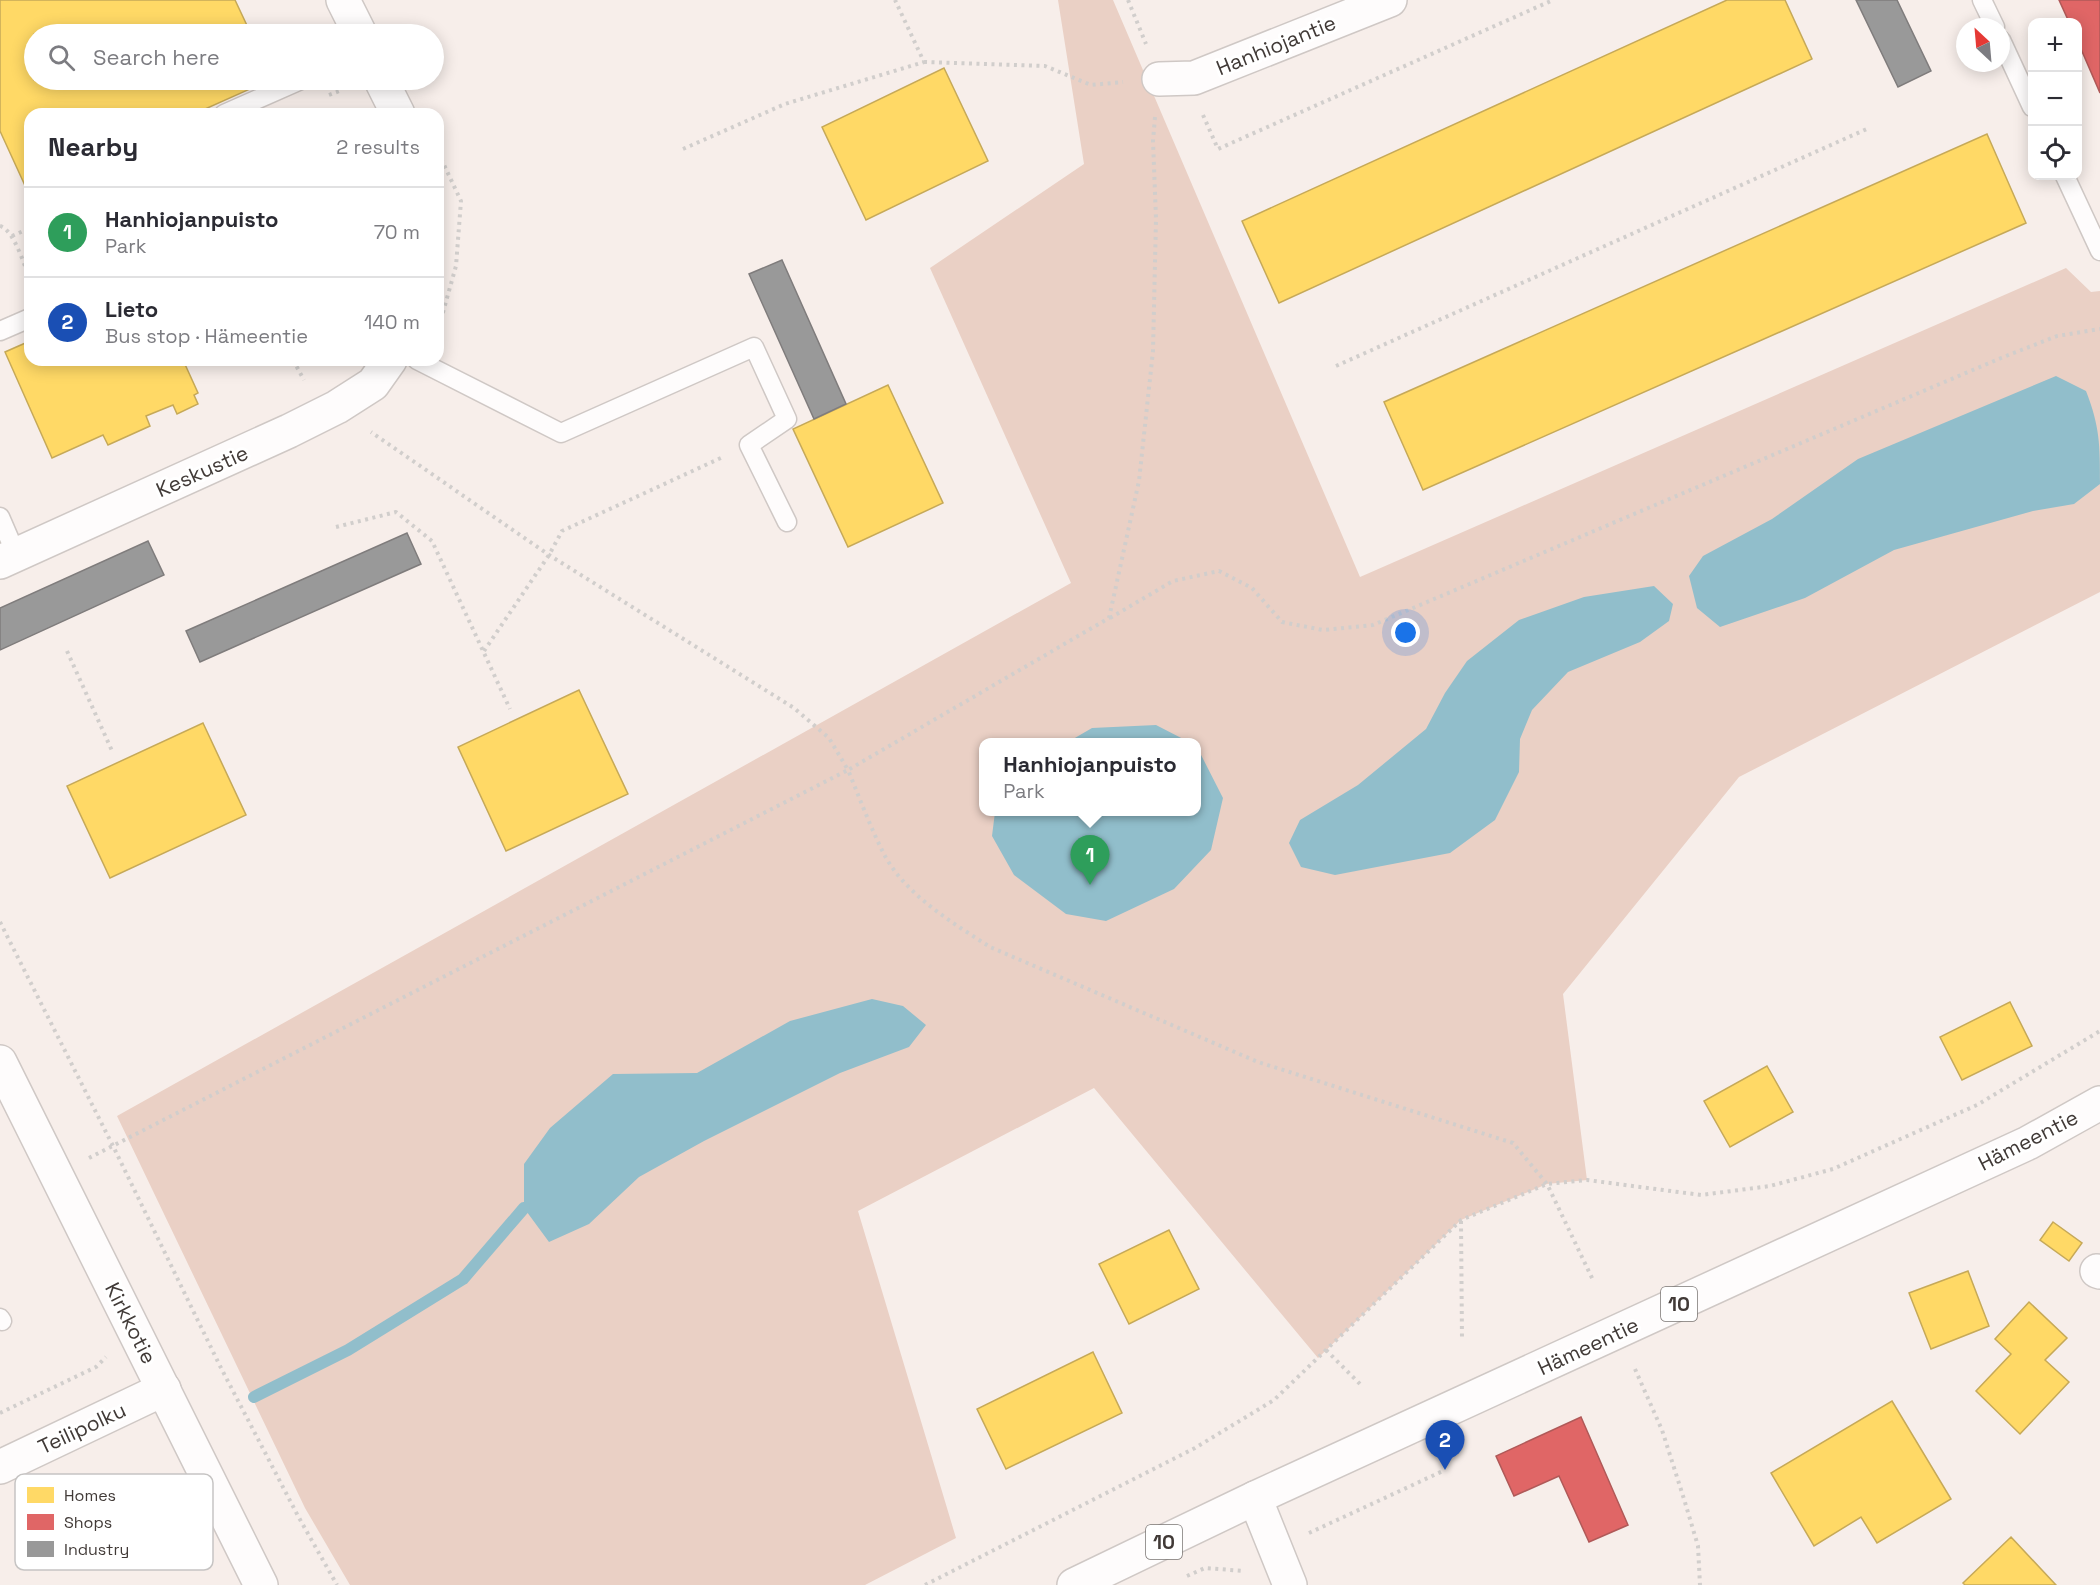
<!DOCTYPE html>
<meta charset="utf-8">
<style>
body{margin:0;font-family:"Space Grotesk",sans-serif;background:#f2f2f3;color:#2b2b33}
.controls{position:absolute;right:18px;top:18px;display:grid;overflow:hidden;border-radius:12px;box-shadow:0 3px 15px #0003}
.controls button{width:54px;height:54px;display:grid;place-items:center;padding:0;border:0;border-bottom:2px solid #e1e1e2;background:#fff;color:#2b2b33;font:30px sans-serif}
.compass{position:absolute;left:1956px;top:18px;width:54px;height:54px;border-radius:50%;background:#fff;box-shadow:0 3px 15px #0003;rotate:334deg}
.you{position:absolute;left:1406px;top:633px;width:21px;height:21px;margin:-15px;border:4px solid #fff;border-radius:50%;background:#1a73e8;box-shadow:0 0 0 9px #1a73e833}
.badge{display:grid;place-items:center;width:39px;height:39px;border-radius:50%;background:#b45309;color:#fff;font-size:20px;font-weight:700}
.pin{position:absolute;translate:-50% -50px;filter:drop-shadow(0 2px 3px #0008)}
.pin::after{content:'';position:absolute;top:32px;width:21px;height:18px;background:inherit;clip-path:polygon(0 0,100% 0,50% 100%)}
.popup{position:absolute;left:979px;top:738px;width:222px;height:78px;box-sizing:border-box;display:grid;place-content:center;border-radius:12px;background:#fff;filter:drop-shadow(0 2px 4px #0005);font-size:20px;white-space:nowrap;color:#7c7c81}
.popup b{font-size:22px;color:#2b2b33}
.popup::after{content:'';position:absolute;left:50%;top:100%;margin-left:-12px;border:12px solid transparent;border-top-color:#fff}
.list{margin:0;padding:0;list-style:none}
h2{display:flex;justify-content:space-between;align-items:center;height:78px;margin:0;padding:0 24px;font-size:26px}
h2 small{font-size:20px;font-weight:400;color:#7c7c81}
.list li{display:grid;grid-template-columns:39px 1fr auto;gap:18px;align-items:center;box-sizing:border-box;height:90px;padding:0 24px;border-top:2px solid #e1e1e2}
.list b{display:block;font-size:22px;white-space:nowrap}
.list p{margin:0;font-size:20px;white-space:nowrap;color:#7c7c81}
.list em{font-size:20px;font-style:normal;color:#7c7c81}
.icon{flex:none;width:33px;height:33px;fill:none;stroke:currentColor;stroke-width:2;stroke-linecap:round;stroke-linejoin:round}
.map{position:relative;flex:none;width:2100px;height:1585px;overflow:hidden}
.search{position:absolute;background:#fff;box-shadow:0 3px 15px #0003;left:24px;top:24px;width:420px;height:66px;display:flex;align-items:center;gap:15px;box-sizing:border-box;padding:0 21px;border-radius:33px;color:#7c7c81;font-size:22px}
.panel{position:absolute;background:#fff;box-shadow:0 3px 15px #0003;left:24px;top:108px;width:420px;height:258px;border-radius:18px}
.map>svg:first-child{display:block}
</style>
<div class="map">
<svg width="2100" height="1585" viewBox="0 0 2100 1585">
<rect width="100%" height="100%" fill="#f7eeea"/>
<path fill="#ead0c5" fill-rule="evenodd" d="M1058,0H1113L1360,577L2066,268L2091,292L2100,291V592L1739,777L1563,994L1587,1180L1547,1184L1461,1220L1318,1358L1094,1088L858,1211L956,1538L865,1585H350L305,1508L117,1116L1071,583L930,268L1084,164ZM984,742H1196V812H984Z"/>
<path fill="#91becb" d="M2056,376L2086,391C2100,427 2100,445 2100,484L2074,504L2033,511L1894,550L1805,598L1720,627L1697,608L1689,576L1703,556L1772,519L1858,459Z
M1654,586L1673,604L1669,621L1640,642L1568,672L1532,710L1520,739L1519,772L1495,820L1450,853L1335,875L1301,867L1289,843L1300,820L1358,785L1426,729L1445,693L1467,661L1519,620L1584,597Z
M1156,725L1189,742H1068L1092,728Z
M1197,747L1223,798L1211,850L1174,889L1106,921L1066,914L1014,875L992,836L995,812H1196Z
M872,999L903,1006L926,1025L909,1047L840,1073L704,1141L639,1177L589,1224L549,1242L524,1208V1164L550,1128L613,1074L697,1073L790,1021Z"/>
<path fill="#ffd966" stroke="#c6a958" stroke-width="1.5" d="M0,0H235L251,34H34V80H270L194,114H30V188L27,190L0,131Z
M1727,0H1785L1812,59L1279,303L1242,221Z
M944,68L988,161L866,220L822,127Z
M1987,134L2026,223L1423,490L1384,402Z
M30,341V360H183L198,393L194,395L198,404L177,414L173,405L146,416L150,426L108,445L103,435L52,458L5,352Z
M888,385L943,503L848,547L793,429Z
M579,690L628,794L506,851L458,747Z
M203,723L246,815L110,878L67,786Z
M2010,1002L2032,1046L1962,1080L1940,1037Z
M1767,1066L1793,1112L1730,1147L1704,1101Z
M2053,1222L2082,1243L2069,1261L2040,1240Z
M1169,1230L1199,1289L1129,1324L1099,1264Z
M1968,1271L1989,1326L1931,1349L1909,1293Z
M2029,1302L2067,1338L2045,1360L2069,1382L2020,1434L1976,1391L2011,1354L1995,1339Z
M1093,1352L1122,1413L1006,1469L977,1409Z
M1892,1401L1951,1499L1877,1543L1861,1517L1814,1546L1771,1473Z
M2011,1537L2056,1585H1965L1963,1583Z"/>
<path fill="#e06666" stroke="#b05958" stroke-width="1.5" d="M2059,0H2100V93L2078,42V22H2069Z
M1581,1417L1628,1525L1589,1542L1559,1476L1514,1496L1496,1456Z"/>
<path fill="#999" stroke="#7f7c7c" stroke-width="1.5" d="M1856,0H1897L1931,71L1898,87Z
M782,260L846,404L814,419L749,274Z
M407,533L421,564L200,662L186,631Z
M148,541L164,575L0,650V608Z"/>
<g fill="none" stroke-linecap="round" stroke-linejoin="round">
<path stroke="#91becb" stroke-width="12" d="M254,1397L348,1350L463,1279L524,1208"/>
<defs>
<path id="service" d="M1982,0L1995,27
M2001,40L2032,107
M224,114L301,80
M2065,176L2100,251
M0,331L30,318
M417,360L561,433L754,347L787,419L749,445L787,522
M0,517L16,554
M0,1318L2,1321"/>
<path id="minor" d="M343,0L360,34
M1159,79L1194,78L1390,0
M381,80L398,114
M0,562L289,431L337,407L373,384L390,360
M2097,1271L2100,1272
M0,1467L164,1389
M1255,1498L1290,1585"/>
<path id="tertiary" d="M0,1062L261,1585"/>
<path id="trunk" d="M1074,1585L1255,1498L2028,1143L2100,1103"/>
</defs>
<use href="#service" stroke="#cfc8c5" stroke-width="21"/>
<use href="#minor" stroke="#cfc8c5" stroke-width="36"/>
<use href="#tertiary" stroke="#cfc8c5" stroke-width="36"/>
<use href="#trunk" stroke="#cfc8c5" stroke-width="36"/>
<path stroke="#d1cecc" stroke-width="4" stroke-dasharray="3 4.5" stroke-linecap="butt" d="M1128,0L1146,44
M924,62L1045,66L1091,85L1123,82
M329,95L342,90
M1203,115L1218,149L1553,0
M1155,117L1153,141L1156,219L1153,351L1139,481L1109,618L848,770C860,799 871,829 885,856C907,896 953,923 990,947L1258,1062L1513,1143L1547,1184L1593,1280
M683,149L785,104L924,62L895,0
M438,152L461,201L456,266L438,330
M0,226C14,230 24,265 30,279
M12,236L30,228
M293,360L304,380
M1336,366L1869,128
M336,527L396,512L432,541L510,709
M1110,618L1173,581L1219,571L1252,588L1282,622L1323,630L1373,625L2001,358L2057,336L2100,329
M67,651L113,753
M484,651L549,555L562,531L723,457
M0,922L113,1146L220,1366L298,1516L337,1585
M89,1158L848,770L829,738L794,708L549,555L371,432
M1461,1221L1462,1340
M1326,1350L1363,1387
M1635,1369L1662,1430L1684,1499L1698,1546L1700,1585
M0,1413L96,1367L106,1357
M1309,1533L1445,1470
M1187,1576L1205,1568L1244,1571
M925,1585L1195,1448L1274,1400L1461,1220L1547,1184L1587,1180L1701,1195L1770,1186L1833,1169L1977,1105L2100,1031"/>
<use href="#service" stroke="#fefcfc" stroke-width="18"/>
<use href="#minor" stroke="#fefcfc" stroke-width="33"/>
<use href="#tertiary" stroke="#fefcfc" stroke-width="33"/>
<use href="#trunk" stroke="#fefcfc" stroke-width="33"/>
</g>
<g text-anchor="middle" dominant-baseline="central" stroke-width="6" stroke-linejoin="round" paint-order="stroke">
<g fill="#fff" stroke="#7a7573" stroke-width="1.5">
<rect x="1661" y="1287" width="36" height="34" rx="4.5"/>
<rect x="1146" y="1525" width="36" height="34" rx="4.5"/>
</g>
<g font-size="20" font-weight="bold" fill="#413a37">
<text x="1679" y="1304">10</text>
<text x="1164" y="1542">10</text>
</g>
<g font-size="21" fill="#413a37" stroke="#fff">
<text transform="translate(1276 45) rotate(-22)">Hanhiojantie</text>
<text transform="translate(202 471) rotate(-24)">Keskustie</text>
<text transform="translate(2028 1140) rotate(-27)">Hämeentie</text>
<text transform="translate(131 1323) rotate(63)">Kirkkotie</text>
<text transform="translate(1588 1346) rotate(-25)">Hämeentie</text>
<text transform="translate(82 1428) rotate(-25)">Teilipolku</text>
</g>
</g>
<rect x="15" y="1474" width="198" height="96" rx="9" fill="#fff" stroke="#c6c4c3" stroke-width="1.5"/>
<rect x="27" y="1487" width="27" height="16" fill="#ffd966"/>
<rect x="27" y="1514" width="27" height="16" fill="#e06666"/>
<rect x="27" y="1541" width="27" height="16" fill="#999"/>
<g font-size="16" fill="#413a37">
<text x="64" y="1501">Homes</text>
<text x="64" y="1528">Shops</text>
<text x="64" y="1555">Industry</text>
</g>
</svg>
<div class="controls">
<button>+</button>
<button>−</button>
<button><svg class="icon" aria-label="locate" viewBox="0 0 24 24"><circle cx="12" cy="12" r="6"/><path d="M12 2v4M12 18v4M2 12h4M18 12h4"/></svg></button>
</div>
<svg class="compass" viewBox="-18 -18 36 36"><path d="M0-13l5 13h-10z" fill="#e53935"/><path d="M0 13l5-13h-10z" fill="#7c7c81"/></svg>
<div class="you"></div>
<div class="pin badge" style="left:1090px;top:885px;background:#2e9e5b">1</div>
<div class="popup"><b>Hanhiojanpuisto</b>Park</div>
<div class="pin badge" style="left:1445px;top:1470px;background:#1a4fb4">2</div>
<div class="search"><svg class="icon" aria-label="search" viewBox="0 0 24 24"><circle cx="10" cy="10" r="6"/><path d="M15 15l6 6"/></svg>Search here</div>
<section class="panel">
<h2>Nearby<small>2 results</small></h2>
<ul class="list">
<li><span class="badge" style="background:#2e9e5b">1</span><div><b>Hanhiojanpuisto</b><p>Park</p></div><em>70 m</em></li>
<li><span class="badge" style="background:#1a4fb4">2</span><div><b>Lieto</b><p>Bus stop · Hämeentie</p></div><em>140 m</em></li>
</ul>
</section>
</div>
